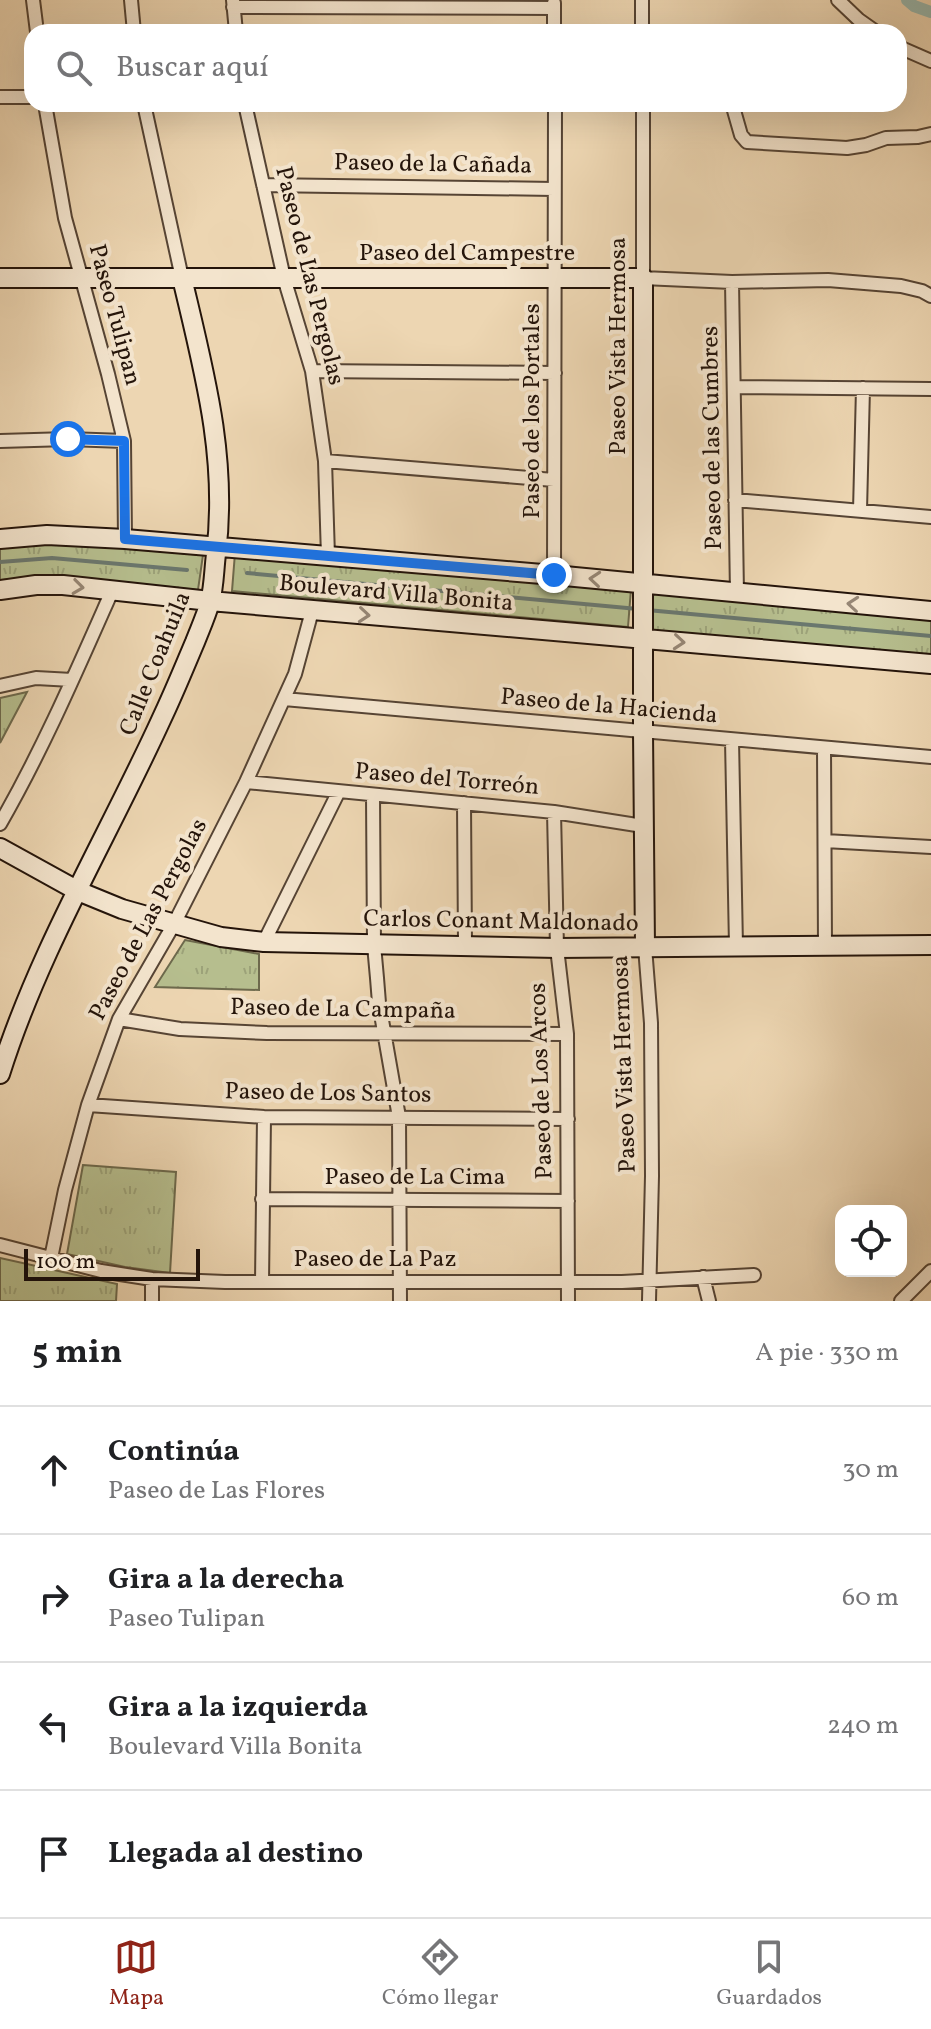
<!DOCTYPE html>
<html lang="es">
<meta charset="utf-8">
<style>
body{margin:0;font-family:Vollkorn,serif;background:#f6f6f6;color:#202124}
.controls{position:absolute;right:24px;bottom:24px;display:grid;overflow:hidden;border-radius:16px;box-shadow:0 8px 32px #0002}
.controls button{width:72px;height:72px;display:grid;place-items:center;padding:0;border:0;border-bottom:2px solid #e0e0e0;background:#fff;color:#202124;font:40px sans-serif}
.scale{position:absolute;left:24px;bottom:20px;width:176px;box-sizing:border-box;padding-left:8px;border:4px solid #24140a;border-top:0;font-size:22px;line-height:28px;white-space:nowrap;color:#24140a;-webkit-text-stroke:6px #f3e4cd;paint-order:stroke}
.stop{position:absolute;width:24px;height:24px;margin:-18px;border:6px solid #1a73e8;border-radius:50%;background:#fff}
.stop.end{background:#1a73e8;border-color:#fff;box-shadow:0 2px 8px #0008}
.list{margin:0;padding:0;list-style:none}
h2{display:flex;justify-content:space-between;align-items:center;height:104px;margin:0;padding:0 32px;font-size:34px}
h2 small{font-size:26px;font-weight:400;color:#757577}
.list li{display:grid;grid-template-columns:52px 1fr auto;gap:24px;align-items:center;box-sizing:border-box;height:128px;padding:0 32px;border-top:2px solid #e0e0e0}
.list b{display:block;font-size:30px;white-space:nowrap}
.list p{margin:0;font-size:26px;white-space:nowrap;color:#757577}
.list em{font-size:26px;font-style:normal;color:#757577}
.icon{flex:none;width:44px;height:44px;fill:none;stroke:currentColor;stroke-width:2;stroke-linecap:round;stroke-linejoin:round}
.map{position:relative;flex:none;width:931px;height:1301px;overflow:hidden}
.search{position:absolute;background:#fff;box-shadow:0 8px 32px #0002;left:24px;right:24px;top:24px;height:88px;display:flex;align-items:center;gap:20px;box-sizing:border-box;padding:0 28px;border-radius:24px;color:#757577;font-size:30px}
.sheet{height:616px;background:#fff}
nav{display:flex;justify-content:space-around;align-items:center;box-sizing:border-box;height:112px;border-top:2px solid #e0e0e0;background:#fff;font-size:22px;color:#757577}
nav a{display:grid;justify-items:center;gap:4px}
nav .on{color:#8f2418}
.map>svg:first-child{display:block}
</style>
<div class="map">
<svg width="931" height="1301" viewBox="0 0 931 1301">
<defs>
<pattern id="park-tufts" width="24" height="20" patternUnits="userSpaceOnUse" patternTransform="scale(2)"><rect width="24" height="20" fill="#b6be8e"/><path d="M3 7l-1-3M5 7V3M7 7l1-3M15 17l-1-3M17 17v-4M19 17l1-3" fill="none" stroke="#9ca279"/></pattern>
</defs>
<rect width="100%" height="100%" fill="#edd6b2"/>
<filter id="stains"><feTurbulence type="fractalNoise" baseFrequency=".0025" numOctaves="4"/><feColorMatrix values="0 0 0 0 .2 0 0 0 0 .09 0 0 0 0 .02 0 0 0 .5 -.17"/></filter>
<radialGradient id="worn" r=".72"><stop offset=".6" stop-color="#630" stop-opacity="0"/><stop offset="1" stop-color="#630" stop-opacity=".3"/></radialGradient>
<path fill="url(#park-tufts)" stroke="#6d694c" stroke-width="2" d="M59,542L203,555L198,590L51,576L0,580V545Z
M235,553L631,589L628,627L232,591Z
M650,590L931,617V657L652,632Z
M27,692L0,743V698Z
M185,940L259,954V990L155,987Z
M83,1165L176,1172L170,1273L125,1267L67,1254Z
M0,1258L117,1284L116,1301H0Z"/>
<g fill="none" stroke-linecap="round" stroke-linejoin="round">
<path stroke="#6a776e" stroke-width="4" d="M0,562L52,558L187,570
M247,573L638,609
M647,610L931,636"/>
<path stroke="#99b9b0" stroke-width="12" d="M907,0L914,6L931,12"/>
<defs>
<path id="street" d="M33,0L37,32
M131,0L134,32
M233,0L236,32
M642,0V32
M838,0L859,20L876,32
M554,3V32
M233,7L554,8
M899,47L931,61
M0,97H32
M45,104L65,218L108,374L124,441L125,539
M144,104L182,278
M245,104L284,278L312,371L325,461L328,556
M643,104V278L732,282L828,280L901,286L922,291L931,296
M729,104L733,107L741,135L747,142L847,148L866,145L886,138L918,137L931,134
M263,185L554,189
M732,282L737,593
M312,371L555,373
M734,387L931,389
M0,441L68,439L124,441
M325,461L554,480
M735,500L931,517
M860,511L863,388
M554,575L555,104
M0,686L36,678L72,680
M284,699L931,757
M732,740L736,946
M824,748L825,946
M246,782L554,812L643,826
M373,795L374,945L377,978L379,1003L399,1117L400,1301
M464,803L465,945
M554,812L557,948L567,1034L568,1301
M0,824C43,749 77,670 112,591
M825,841L931,847
M264,942L338,793
M645,947L651,1023L652,1176L649,1301
M119,1019L180,1029L267,1033L567,1034
M88,1105L264,1117L568,1119
M262,1199L568,1201
M0,1245L101,1271L152,1279L225,1282H622L754,1275
M51,1258L65,1190L88,1105L119,1019L174,924L246,782L295,674L312,611
M703,1277L709,1301
M262,1282L264,1117
M152,1301V1279
M901,1301L931,1271"/>
<path id="secondary" d="M0,278H643V732L645,947
M0,539L47,535L125,539L554,575L931,611
M0,590L36,585H63L210,601L931,664
M0,848L78,891L122,909L221,937L264,942L557,948L931,945
M0,1074C39,950 107,838 161,720C173,695 184,668 195,642C200,629 206,616 210,602C214,587 214,570 216,554C228,458 204,371 182,278"/>
</defs>
<use href="#street" stroke="#564434" stroke-width="16"/>
<use href="#secondary" stroke="#24140a" stroke-width="22"/>
<use href="#street" stroke="#f3e4cd" stroke-width="12"/>
<use href="#secondary" stroke="#f3e4cd" stroke-width="18"/>
</g>
<defs><path id="oneway-chevron" d="M-2-3.5L2.5 0L-2 3.5" fill="none" stroke-width="1.6" stroke-linecap="round" stroke-linejoin="round" transform="scale(2)"/></defs>
<g stroke="#968675">
<use href="#oneway-chevron" transform="translate(595 579) rotate(-175)"/>
<use href="#oneway-chevron" transform="translate(78 587) rotate(7)"/>
<use href="#oneway-chevron" transform="translate(853 604) rotate(-175)"/>
<use href="#oneway-chevron" transform="translate(364 615) rotate(5)"/>
<use href="#oneway-chevron" transform="translate(679 642) rotate(5)"/>
</g>
<g fill="none" stroke-linecap="round" stroke-linejoin="round">
<path stroke="#1a73e8" stroke-width="10" d="M68,439L124,441L125,539L554,575"/>
</g>
<g text-anchor="middle" dominant-baseline="central" stroke-width="8" stroke-linejoin="round" paint-order="stroke">
<g font-size="24" fill="#24140a" stroke="#f3e4cd">
<text transform="translate(433 165) rotate(1)">Paseo de la Cañada</text>
<text x="467" y="254">Paseo del Campestre</text>
<text transform="translate(309 276) rotate(76)">Paseo de Las Pergolas</text>
<text transform="translate(114 315) rotate(75)">Paseo Tulipan</text>
<text transform="translate(619 346) rotate(-90)">Paseo Vista Hermosa</text>
<text transform="translate(533 411) rotate(-90)">Paseo de los Portales</text>
<text transform="translate(713 438) rotate(-91)">Paseo de las Cumbres</text>
<text transform="translate(396 594) rotate(5)">Boulevard Villa Bonita</text>
<text transform="translate(156 664) rotate(-68)">Calle Coahuila</text>
<text transform="translate(609 707) rotate(5)">Paseo de la Hacienda</text>
<text transform="translate(447 780) rotate(5)">Paseo del Torreón</text>
<text transform="translate(149 920) rotate(-62)">Paseo de Las Pergolas</text>
<text transform="translate(501 922) rotate(1)">Carlos Conant Maldonado</text>
<text transform="translate(343 1010) rotate(1)">Paseo de La Campaña</text>
<text transform="translate(625 1064) rotate(-92)">Paseo Vista Hermosa</text>
<text transform="translate(542 1081) rotate(-92)">Paseo de Los Arcos</text>
<text transform="translate(328 1094) rotate(1)">Paseo de Los Santos</text>
<text x="415" y="1178">Paseo de La Cima</text>
<text x="375" y="1260">Paseo de La Paz</text>
</g>
</g>
<rect width="100%" height="100%" filter="url(#stains)"/>
<rect width="100%" height="100%" fill="url(#worn)"/>
</svg>
<div class="controls">
<button><svg class="icon" aria-label="locate" viewBox="0 0 24 24"><circle cx="12" cy="12" r="6"/><path d="M12 2v4M12 18v4M2 12h4M18 12h4"/></svg></button>
</div>
<div class="scale">100 m</div>
<div class="stop" style="left:68px;top:439px"></div>
<div class="stop end" style="left:554px;top:575px"></div>
<div class="search"><svg class="icon" aria-label="search" viewBox="0 0 24 24"><circle cx="10" cy="10" r="6"/><path d="M15 15l6 6"/></svg>Buscar aquí</div>
</div>
<section class="sheet">
<h2>5 min<small>A pie · 330 m</small></h2>
<ul class="list">
<li><svg class="icon" aria-label="ahead" viewBox="0 0 24 24"><path d="M12 20V5M6 11l6-6 6 6"/></svg><div><b>Continúa</b><p>Paseo de Las Flores</p></div><em>30 m</em></li>
<li><svg class="icon" aria-label="right" viewBox="0 0 24 24"><path d="M7 20v-9h11M14 6l5 5-5 5"/></svg><div><b>Gira a la derecha</b><p>Paseo Tulipan</p></div><em>60 m</em></li>
<li><svg class="icon" aria-label="left" viewBox="0 0 24 24"><path d="M17 20v-9H6M10 6l-5 5 5 5"/></svg><div><b>Gira a la izquierda</b><p>Boulevard Villa Bonita</p></div><em>240 m</em></li>
<li><svg class="icon" aria-label="arrive" viewBox="0 0 24 24"><path d="M6 21V4h12l-3 4 3 4H6"/></svg><div><b>Llegada al destino</b></div></li>
</ul>
</section>
<nav>
<a class="on"><svg class="icon" aria-label="map" viewBox="0 0 24 24"><path d="M3 6l6-2 6 2 6-2v14l-6 2-6-2-6 2zM9 4v14M15 6v14"/></svg>Mapa</a>
<a><svg class="icon" aria-label="directions" viewBox="0 0 24 24"><path d="M12 3l9 9-9 9-9-9zM9 14v-3h6M13 9l2 2-2 2"/></svg>Cómo llegar</a>
<a><svg class="icon" aria-label="saved" viewBox="0 0 24 24"><path d="M7 4h10v16l-5-4-5 4z"/></svg>Guardados</a>
</nav>
